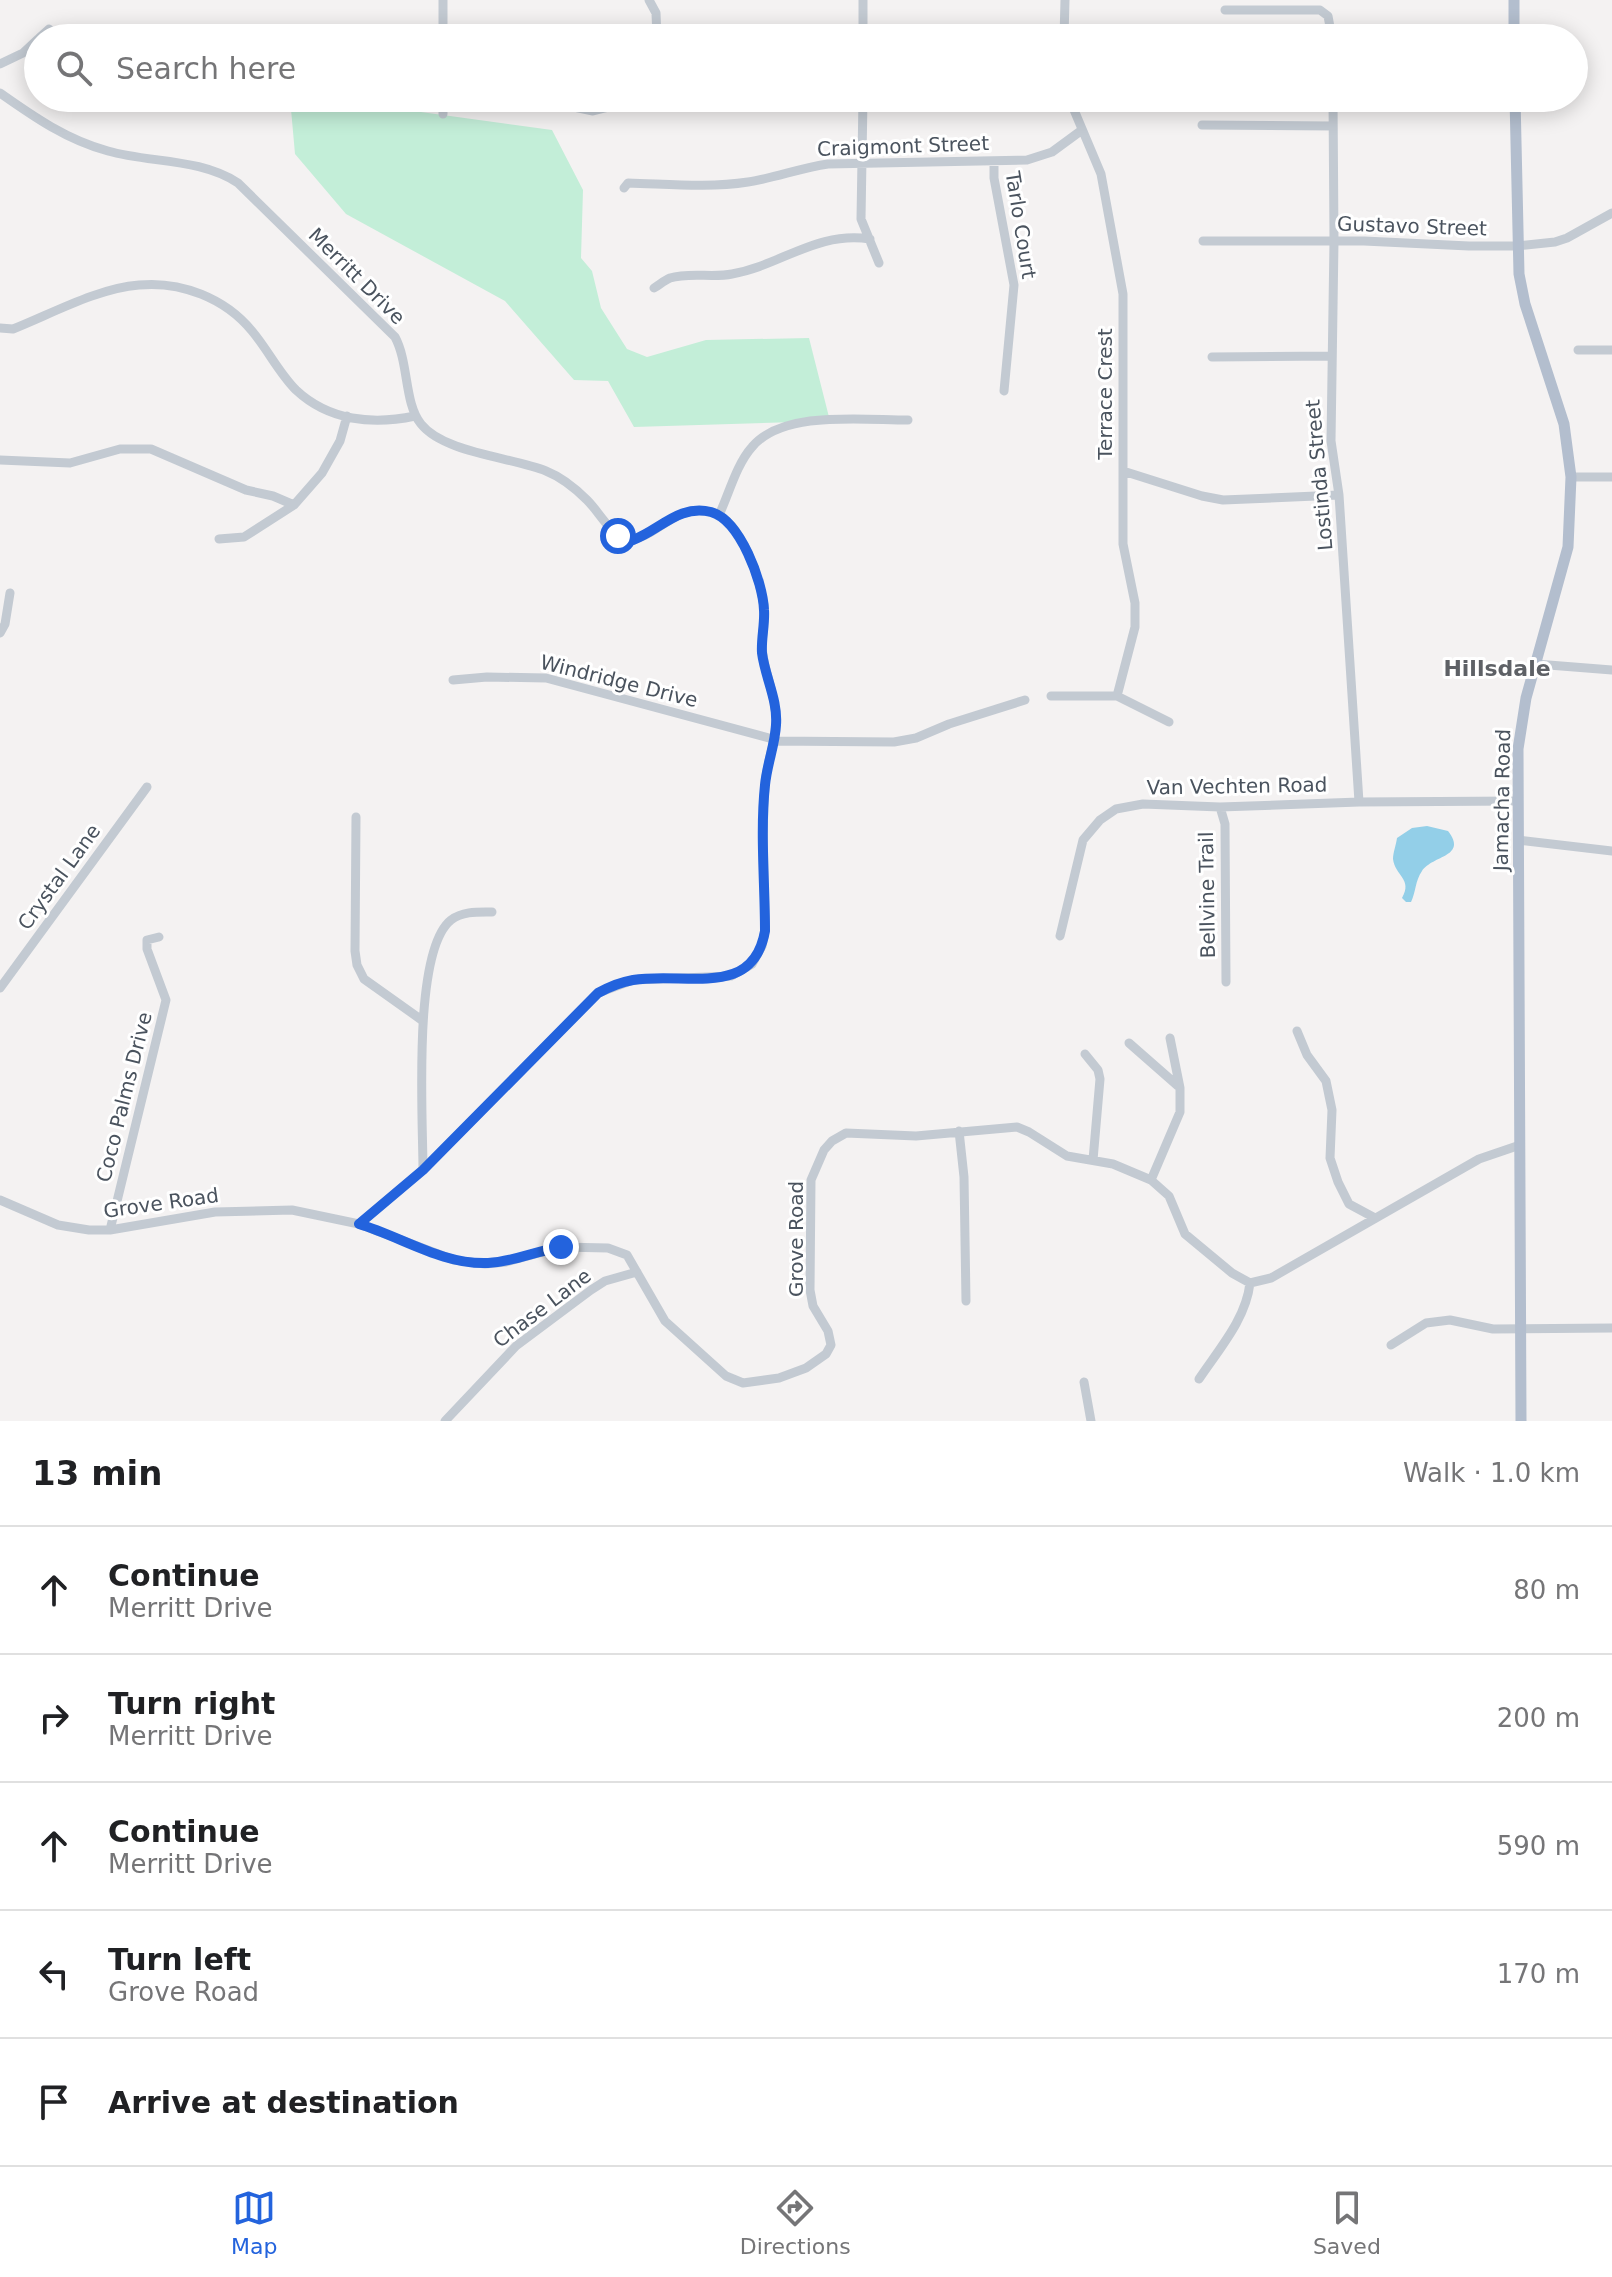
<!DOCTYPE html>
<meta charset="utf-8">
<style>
body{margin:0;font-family:"DejaVu Sans",sans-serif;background:#f2f2f2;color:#202124}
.stop{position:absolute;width:24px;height:24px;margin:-18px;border:6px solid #2363dd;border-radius:50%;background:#fff}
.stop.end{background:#2363dd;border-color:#fff;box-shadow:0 2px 8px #0008}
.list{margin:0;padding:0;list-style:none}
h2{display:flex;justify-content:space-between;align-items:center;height:104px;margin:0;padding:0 32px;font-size:34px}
h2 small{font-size:26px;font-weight:400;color:#757577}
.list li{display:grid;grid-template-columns:52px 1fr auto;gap:24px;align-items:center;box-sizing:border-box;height:128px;padding:0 32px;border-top:2px solid #e0e0e0}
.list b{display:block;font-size:30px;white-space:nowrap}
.list p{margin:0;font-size:26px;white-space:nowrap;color:#757577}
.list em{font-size:26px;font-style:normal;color:#757577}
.icon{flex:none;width:44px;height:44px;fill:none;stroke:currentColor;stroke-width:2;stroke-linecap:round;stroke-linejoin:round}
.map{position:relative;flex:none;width:1612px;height:1421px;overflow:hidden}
.search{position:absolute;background:#fff;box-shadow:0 4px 20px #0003;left:24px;right:24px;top:24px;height:88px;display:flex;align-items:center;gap:20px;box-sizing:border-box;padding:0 28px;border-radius:44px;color:#757577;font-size:30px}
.sheet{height:744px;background:#fff}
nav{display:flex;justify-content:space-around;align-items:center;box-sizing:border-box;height:112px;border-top:2px solid #e0e0e0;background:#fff;font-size:22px;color:#757577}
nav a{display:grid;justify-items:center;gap:4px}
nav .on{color:#2363dd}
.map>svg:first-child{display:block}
</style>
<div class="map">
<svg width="1612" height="1421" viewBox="0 0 1612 1421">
<rect width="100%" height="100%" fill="#f4f2f2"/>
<path fill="#c3eed8" d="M290,98H372L399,109L552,130L583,190L581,258L592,271L601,308L627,349L647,357L706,340L809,338L830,421L634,427L608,381L574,380L505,301L346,214L295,154Z"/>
<path fill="#93cfe8" d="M1427,826L1448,831C1468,857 1433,855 1422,871C1415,881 1416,892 1411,902H1406L1402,898C1413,879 1395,876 1393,859C1393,853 1396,845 1397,838L1412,828Z"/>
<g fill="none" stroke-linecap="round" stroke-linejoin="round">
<path stroke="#c3cad2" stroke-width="9" d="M443,0V38
M649,0L656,13L657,38
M863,0V38
M1225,10H1320L1328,16L1332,38
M39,38L49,29
M1064,38L1065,0
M0,64L23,53L38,39
M0,93C34,117 67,140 108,151C150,163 200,158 238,183L395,337C409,363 404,403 421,424C444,453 511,457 546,471C561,477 576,489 587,500C600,513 608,531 625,539C657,542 673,500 714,513C742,522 760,580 764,606C766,622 760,639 763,655C766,676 776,698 776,720C776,742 766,764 765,786C761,833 765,883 765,931L762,946L752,964L731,976L633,980L598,993L423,1170L359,1224
M443,98V114
M572,98L574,107L593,111L605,108L606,98
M863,98L861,219L879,263
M1069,98L1101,174L1123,294V544L1135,603V627L1117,696
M1333,98L1334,241L1331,441L1339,495L1359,802
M1202,125L1333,126
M994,161V178L1014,285L1004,391
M624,188L628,183C668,184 709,188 748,182C775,178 800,168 828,164L1027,160L1052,152L1082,130
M1203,241H1364L1469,246H1517L1555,242L1567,238L1612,213
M654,288C659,285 665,280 670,278C689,272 713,278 732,274C782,265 816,231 870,239
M0,328L13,329C51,314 98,288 139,285C181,281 225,298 252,331C268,350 279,373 296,390C329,421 373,425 415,416
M1578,350H1612
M1212,357L1332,356
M0,460L70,463L120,449H151L246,490L273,496L294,505
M1123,471L1202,496L1223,500L1339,495
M1571,477H1612
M719,515C729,494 736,465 752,447C783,410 862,420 908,420
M219,539L244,537L294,505L322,473L340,441L347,416
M0,633L5,624L10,593
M1536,664L1612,670
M453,680L487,677L546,678L773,739
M1051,696H1117L1169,722
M773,741L894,742L916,738L949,724L1025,700
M1220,807L1225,824L1226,982
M356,817L355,951L357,965L364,979L423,1021
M1518,840L1612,851
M1060,936L1083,840L1100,820L1116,809L1143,804L1220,807L1359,802L1518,801
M0,988L147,787
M1297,1031L1307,1055L1326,1081L1332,1110L1330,1158L1338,1182L1349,1204L1375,1218
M1129,1043L1178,1086
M1085,1054L1098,1070L1100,1079L1093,1160
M959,1131L964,1177L966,1301
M423,1170C423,1119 412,951 451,920C463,911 478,912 492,912
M1151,1180L1180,1112V1088L1170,1038
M0,1200L58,1225L89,1230H110L215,1212L292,1210L359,1224L454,1260L485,1264L506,1262L561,1247L608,1248L627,1255L665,1321L726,1376L743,1383L779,1378L806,1368L826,1354L831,1345L828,1331L813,1306L810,1290L811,1180L824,1150L832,1141L846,1133L916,1136L1017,1127L1029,1132L1067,1156L1113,1164L1151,1180L1169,1196L1185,1234L1232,1273L1250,1283L1271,1278L1479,1159L1520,1145
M110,1230L166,1000L147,949V940L159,937
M1391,1345L1426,1323L1450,1320L1493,1329L1612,1328
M1199,1379C1219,1349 1246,1319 1250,1283
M1084,1382L1091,1421
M445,1421L516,1346L591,1290L605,1281L637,1272"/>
<path stroke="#b3bece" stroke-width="11" d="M1514,0V38
M1515,98L1519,274L1525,304L1564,424L1571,477L1568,547L1526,698L1518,749L1521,1421"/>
</g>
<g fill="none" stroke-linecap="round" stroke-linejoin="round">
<path stroke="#2363dd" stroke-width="10" d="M561,1247C536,1251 513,1262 488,1263C443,1265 402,1237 359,1224L423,1170L598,993C609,987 621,982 633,980C684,971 753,1000 765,931C765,884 760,832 765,785C767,764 775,745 776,725C778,700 765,677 762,653C761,639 765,624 764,610C763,582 740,520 711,512C679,504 660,530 633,540L618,536"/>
</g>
<g text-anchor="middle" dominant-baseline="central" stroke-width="6" stroke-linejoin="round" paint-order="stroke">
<g font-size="20" fill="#4a535e" stroke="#fff">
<text transform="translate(903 146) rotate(-2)">Craigmont Street</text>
<text transform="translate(1021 225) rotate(81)">Tarlo Court</text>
<text transform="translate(1412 226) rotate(2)">Gustavo Street</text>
<text transform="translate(357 276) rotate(45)">Merritt Drive</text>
<text transform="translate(1105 394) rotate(-90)">Terrace Crest</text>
<text transform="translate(1319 475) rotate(-95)">Lostinda Street</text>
<text transform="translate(619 681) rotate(14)">Windridge Drive</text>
<text transform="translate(1237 786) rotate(-1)">Van Vechten Road</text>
<text transform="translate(1502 800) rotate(-89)">Jamacha Road</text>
<text transform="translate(59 877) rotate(-54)">Crystal Lane</text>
<text transform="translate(1207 895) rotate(-91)">Bellvine Trail</text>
<text transform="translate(124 1097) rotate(-76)">Coco Palms Drive</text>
<text transform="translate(161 1203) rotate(-8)">Grove Road</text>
<text transform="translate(796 1239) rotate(-90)">Grove Road</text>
<text transform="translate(542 1308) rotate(-37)">Chase Lane</text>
</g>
<g font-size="22" font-weight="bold" fill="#5e6166" stroke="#fff">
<text x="1497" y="668">Hillsdale</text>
</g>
</g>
</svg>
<div class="stop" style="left:618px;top:536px"></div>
<div class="stop end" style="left:561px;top:1247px"></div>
<div class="search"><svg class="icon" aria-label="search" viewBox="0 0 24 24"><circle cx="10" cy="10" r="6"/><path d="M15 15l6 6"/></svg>Search here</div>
</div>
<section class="sheet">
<h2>13 min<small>Walk · 1.0 km</small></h2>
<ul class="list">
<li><svg class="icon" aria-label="ahead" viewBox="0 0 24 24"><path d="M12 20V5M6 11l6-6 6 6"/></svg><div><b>Continue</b><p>Merritt Drive</p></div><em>80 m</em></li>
<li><svg class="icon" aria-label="right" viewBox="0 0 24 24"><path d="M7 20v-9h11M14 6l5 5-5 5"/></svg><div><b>Turn right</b><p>Merritt Drive</p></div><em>200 m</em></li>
<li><svg class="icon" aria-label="ahead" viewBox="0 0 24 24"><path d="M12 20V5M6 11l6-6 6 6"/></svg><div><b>Continue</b><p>Merritt Drive</p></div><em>590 m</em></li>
<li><svg class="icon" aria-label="left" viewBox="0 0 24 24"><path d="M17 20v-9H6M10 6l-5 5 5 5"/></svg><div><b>Turn left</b><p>Grove Road</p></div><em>170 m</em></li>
<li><svg class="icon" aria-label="arrive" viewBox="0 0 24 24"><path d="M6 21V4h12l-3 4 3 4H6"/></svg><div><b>Arrive at destination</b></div></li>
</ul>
</section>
<nav>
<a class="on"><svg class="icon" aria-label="map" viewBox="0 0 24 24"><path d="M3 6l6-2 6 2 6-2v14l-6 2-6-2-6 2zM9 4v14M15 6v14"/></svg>Map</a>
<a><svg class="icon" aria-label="directions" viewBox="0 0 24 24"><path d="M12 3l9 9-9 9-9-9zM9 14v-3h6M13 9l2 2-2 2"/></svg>Directions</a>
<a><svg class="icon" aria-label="saved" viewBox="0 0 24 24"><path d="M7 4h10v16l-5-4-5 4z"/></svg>Saved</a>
</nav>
